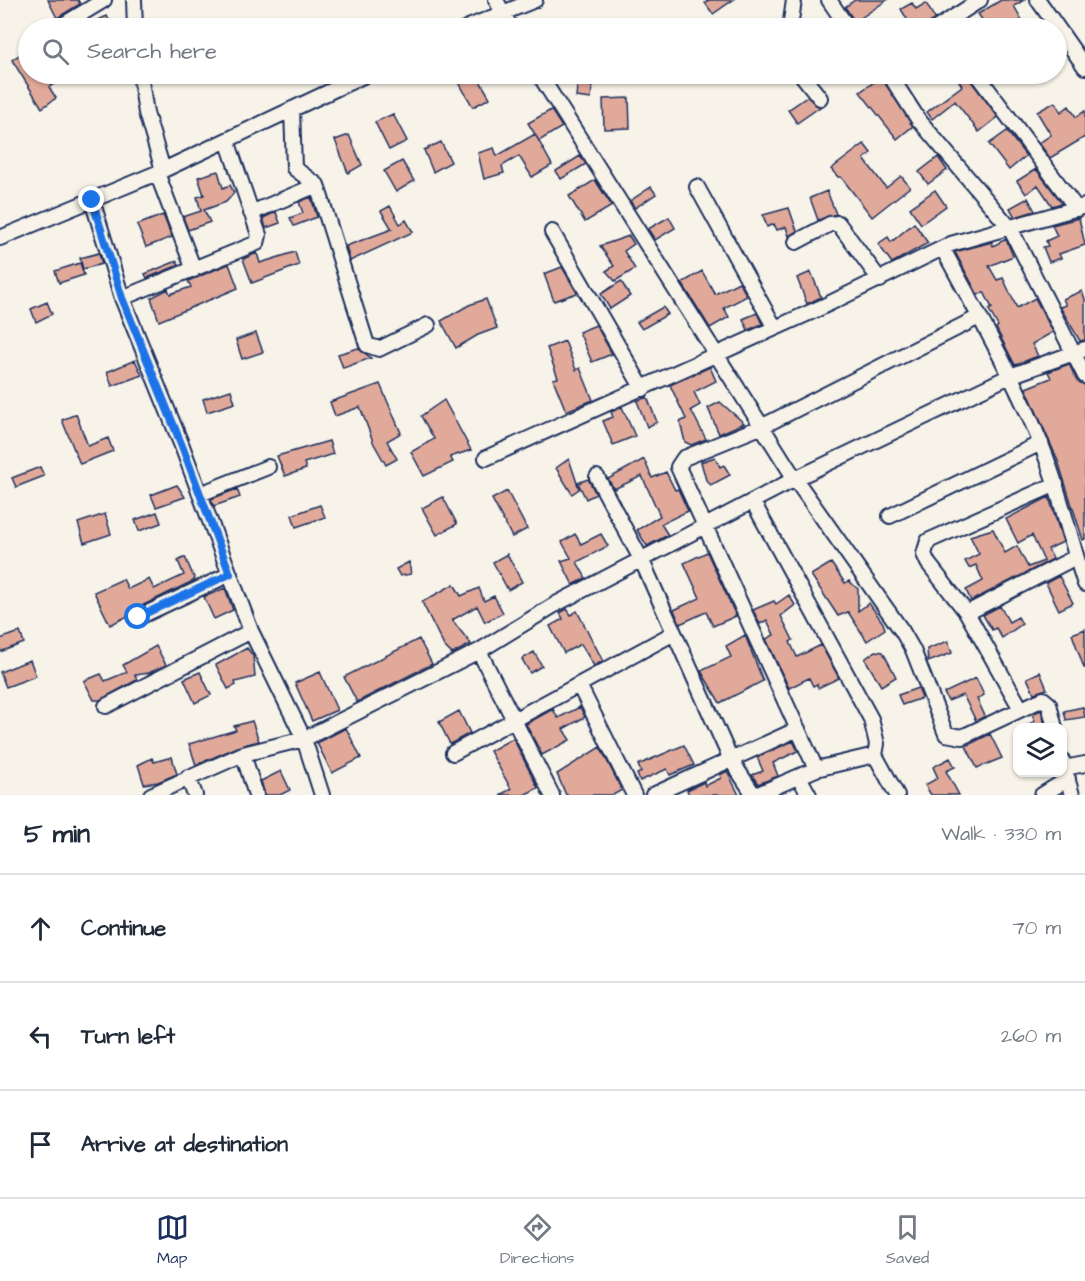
<!DOCTYPE html>
<meta charset="utf-8">
<style>
body{margin:0;font-family:"Architects Daughter",sans-serif;background:#f6f6f7;color:#1f2937}
.controls{position:absolute;right:18px;bottom:18px;display:grid;overflow:hidden;border-radius:12px;box-shadow:0 2px 4px #0004}
.controls button{width:54px;height:54px;display:grid;place-items:center;padding:0;border:0;border-bottom:2px solid #e0e1e3;background:#fff;color:#1f2937;font:30px sans-serif}
.stop{position:absolute;width:18px;height:18px;margin:-14px;border:4px solid #1a73e8;border-radius:50%;background:#fff}
.stop.end{background:#1a73e8;border-color:#fff;box-shadow:0 2px 6px #0008}
.list{margin:0;padding:0;list-style:none}
h2{display:flex;justify-content:space-between;align-items:center;height:78px;margin:0;padding:0 24px;font-size:26px}
h2 small{font-size:20px;font-weight:400;color:#747a83}
.list li{display:grid;grid-template-columns:39px 1fr auto;gap:18px;align-items:center;box-sizing:border-box;height:108px;padding:0 24px;border-top:2px solid #e0e1e3}
.list b{display:block;font-size:22px;white-space:nowrap}
.list em{font-size:20px;font-style:normal;color:#747a83}
.icon{flex:none;width:33px;height:33px;fill:none;stroke:currentColor;stroke-width:2;stroke-linecap:round;stroke-linejoin:round}
.map{position:relative;flex:none;width:1085px;height:795px;overflow:hidden}
.search{position:absolute;background:#fff;box-shadow:0 2px 4px #0004;left:18px;right:18px;top:18px;height:66px;display:flex;align-items:center;gap:15px;box-sizing:border-box;padding:0 21px;border-radius:33px;color:#747a83;font-size:22px}
.sheet{height:402px;background:#fff}
nav{display:flex;justify-content:space-around;align-items:center;box-sizing:border-box;height:84px;border-top:2px solid #e0e1e3;background:#fff;font-size:16px;color:#747a83}
nav a{display:grid;justify-items:center;gap:3px}
nav .on{color:#1b2f5e}
.map>svg:first-child{display:block}
</style>
<div class="map">
<svg width="1085" height="795" viewBox="0 0 1085 795">
<rect width="100%" height="100%" fill="#f7f3e8"/>
<filter id="ink" filterUnits="userSpaceOnUse"><feTurbulence type="fractalNoise" baseFrequency=".0167" numOctaves="2"/><feDisplacementMap in="SourceGraphic" scale="12" xChannelSelector="R" yChannelSelector="G"/><feConvolveMatrix kernelMatrix="1 2 1 2 8 2 1 2 1" color-interpolation-filters="sRGB"/></filter>
<g filter="url(#ink)">
<path fill="#e1a99a" stroke="#1b2f5e" stroke-width="1.5" d="M48,0H78L80,4L57,18Z
M709,0H733L713,14L705,3Z
M855,0H887L855,22L845,7Z
M1001,0H1024L1014,6L1022,20L1013,25L1015,28H988L978,14Z
M912,3L916,9L926,3L935,19L922,28H912L901,9Z
M107,16L113,28H74L88,21L89,24Z
M28,49V74H55L59,81L49,87L56,98L42,108L12,60Z
M473,74H476L490,98L473,107L458,81Z
M955,74H970L971,81L998,117L979,132L955,101L932,119L927,112L962,86Z
M578,75L593,77L591,99L576,97Z
M881,77L913,126L897,139L860,92Z
M807,97L820,107L797,123L788,110Z
M629,98L630,128L604,129L603,99Z
M1055,102L1061,112L1069,106L1076,117L1085,111V137L1050,158L1039,143L1051,135L1037,112Z
M551,110L562,127L539,141L528,123Z
M393,114L407,141L389,150L375,122Z
M1007,131L1026,156L1009,170L989,144Z
M535,134L552,165L532,177L519,156L502,166L504,173L484,179L478,153L494,148L497,156Z
M349,135L362,165L348,173L335,140Z
M441,142L451,162L433,172L424,150Z
M864,144L871,153L864,159L886,188L901,176L910,187L872,217L841,177H838L831,169Z
M580,156L586,164L561,179L556,171Z
M938,157L947,170L928,184L919,172Z
M402,161L414,181L396,192L384,171Z
M1036,169L1062,203L1052,206L1038,185L1026,194L1017,181Z
M218,171L223,188L230,185L234,193L226,202L204,210L210,222L188,230L183,217L201,211L197,197L204,195L198,177Z
M595,180L612,206L585,222L569,196Z
M651,187L656,194L635,208L630,201Z
M935,190L946,206L921,224L910,208Z
M827,191L836,214L818,220L810,198Z
M311,197L317,217L294,226L290,218L303,213L299,202Z
M1028,198L1035,211L1015,217L1010,208Z
M390,206L400,224L406,220L413,232L350,261L346,246L392,229L381,211Z
M789,208L797,231L789,236L786,227L777,230L774,224L767,227L763,215Z
M276,212L280,223L266,228L263,218Z
M163,215L172,237L146,247L137,225Z
M669,217L675,228L655,240L648,229Z
M1079,218L1085,245L1059,254L1061,258L1049,262L1043,247L1048,246L1046,241L1057,236L1052,225Z
M914,223L928,243L892,263L878,244L888,237L891,242Z
M629,236L634,244L624,251L635,269L615,281L606,271L614,266L600,246Z
M1006,239L1013,256L989,266L997,280L1003,278L1017,308L1035,298L1053,332L1032,344L1038,356L1015,365L996,328L998,326L989,310L992,308L984,292L978,295L955,252L992,242L993,246Z
M295,252L299,265L252,283L243,259L257,253L260,263Z
M99,253L102,264L83,269L80,258Z
M177,261L179,265L147,278L145,274Z
M80,263L84,275L59,283L55,271Z
M229,264L238,288L159,321L151,298L168,289L170,294L191,287L188,281Z
M562,267L577,293L554,301L544,274Z
M702,271L715,294L739,282L747,296L724,308L729,317L710,328L682,283Z
M811,272L821,297L807,304L797,278Z
M621,281L630,296L610,309L601,294Z
M1082,291L1085,299V340L1080,341L1060,307L1066,305L1063,299Z
M486,299L497,328L478,335L456,348L441,321L469,305Z
M47,302L52,314L36,322L31,309Z
M663,307L668,314L642,329L637,322Z
M757,313L762,324L748,330L743,319Z
M596,325L612,354L592,362L579,332Z
M256,333L263,352L242,359L236,340Z
M565,341L576,370L580,368L593,400L566,411L553,379L558,378L547,348Z
M358,348L371,358L343,368L338,354Z
M135,360L142,375L112,386L107,372Z
M1069,364L1077,381L1085,385V539L1083,540L1058,461L1026,388L1051,378L1048,372Z
M710,367L716,381L694,392L700,405L691,410L706,439L691,445L685,442L680,422L686,419L670,385Z
M380,384L401,433L387,441L397,459L386,465L374,444L360,407L335,416L330,402Z
M231,390L235,403L207,412L203,399Z
M647,397L657,422L647,427L637,401Z
M444,400L471,450L450,457L453,462L424,476L411,452L434,439L421,416Z
M720,402L744,423L719,434L708,408Z
M622,407L635,436L613,445L603,421L613,417L611,412Z
M76,414L88,446L108,438L113,451L80,464L62,420Z
M329,441L333,454L304,463L306,469L285,476L277,456Z
M715,457L720,467L724,465L730,475L711,485L706,480L701,462Z
M569,459L579,489L572,494L556,468Z
M644,459L652,478L666,472L675,490L678,489L688,511L661,524L668,535L647,546L637,530L660,516L642,476L614,489L608,479Z
M40,467L44,476L16,487L12,478Z
M588,479L596,494L586,499L578,483Z
M177,485L185,497L156,507L151,495Z
M237,489L240,497L214,506L211,499Z
M507,491L527,529L512,537L492,499Z
M443,497L457,524L437,535L422,508Z
M1049,497L1063,542L1048,549L1053,559L971,601L966,590L983,581L976,565L969,568L965,561L979,554L970,536L993,529L1005,553L1017,546L1028,567L1044,561L1032,535L1018,543L1006,519Z
M320,505L325,517L296,527L292,515Z
M157,512L161,523L139,531L135,520Z
M105,514L111,534L84,543L78,523Z
M575,534L581,544L601,534L608,546L577,562L586,578L573,585L561,561L571,558L562,542Z
M707,552L736,616L713,626L706,612L680,624L674,610L700,598L684,563Z
M507,554L522,582L508,590L493,562Z
M185,557L195,580L135,609L130,615L110,625L94,592L123,579L128,589L149,579L154,589L184,575L178,561Z
M409,562L411,574L400,576L396,569Z
M831,563L845,583L849,581L858,589V611L869,603L883,623L885,629L867,641L848,612L838,616L811,575Z
M1059,576L1073,603L1059,610L1046,583Z
M454,584L461,596L479,588L484,601L494,596L503,613L485,622L477,606L452,620L471,644L452,654L444,646L422,602Z
M225,588L233,610L214,619L204,597Z
M789,595L795,605L781,616L793,640L790,642L797,657L821,645L839,678L818,688L817,684L813,686L809,678L789,688L766,639L774,635L767,620L760,624L753,610L774,601L776,604Z
M1000,606L1009,622L1018,617L1022,624L1002,638L996,628L992,630L983,615Z
M567,609L571,615L577,611L603,661L594,666L581,644L564,653L550,626L563,619L560,613Z
M1085,629V668H1084L1072,634Z
M20,632L24,643L0,652V639Z
M745,635L763,681L720,703L701,671L731,657L726,646Z
M419,639L432,664L357,702L344,677Z
M948,641L952,653L928,662L927,649Z
M156,646L166,665L149,673L135,675L137,680L100,700H94L84,681L101,674L105,681L127,672L123,665Z
M247,648L253,656L255,677L235,682L236,685L228,689L216,665Z
M875,651L883,652L896,677L881,686L865,659Z
M534,652L542,666L530,673L522,659Z
M30,660L36,676L6,687L0,672Z
M200,672L211,695L195,703L184,679Z
M320,672L337,710L312,721L295,683Z
M1040,672L1047,689L1034,693L1027,678Z
M976,678L984,695L977,699L985,716L976,721L963,695L948,701L944,693Z
M918,688L922,698L902,705L898,695Z
M580,707L585,717L563,729L570,740L542,755L526,724L553,709L558,718Z
M1083,707L1085,717L1066,720L1064,711Z
M1041,710L1046,728H1022L1035,721L1032,714Z
M459,711L470,733L450,744L439,722Z
M252,721L259,741L240,746L196,765L189,744L236,730L234,726Z
M346,728L361,758L332,773L317,743Z
M990,734L1002,758L977,768L966,746Z
M513,738L538,788L524,795H500L511,789L490,751Z
M793,741L798,751L773,763L778,776L758,784L752,775L763,771L757,757Z
M684,745L694,765L670,775L667,769L640,781L637,774L641,772L638,765Z
M600,747L622,790L613,795H566L557,774Z
M172,757L177,774L158,782L144,784L138,765L152,758L154,762Z
M950,758L955,767L946,771L959,795H931L925,785L938,778L933,767Z
M281,771L290,790L280,795H265L261,781Z
M727,771L739,795H689L687,790L704,782L705,786L721,778L720,775Z"/>
<g fill="none" stroke-linecap="round" stroke-linejoin="round">
<defs>
<path id="minor" d="M134,0L135,28
M496,0L511,28
M829,0L848,28
M1038,0L1085,67
M58,28L104,0
M466,28L535,0
M790,28L794,0
M937,28L980,0
M140,74L146,113L163,170
M539,74L795,479L902,631L913,650L946,734L962,737L1043,699L1049,704L1055,728
M801,74L820,98
M889,74L918,119L1010,228L1085,376
M978,76L1077,209
M292,109L294,168L317,185L367,345L379,349L428,325
M157,173L194,270
M697,187L775,328
M92,200L122,298L182,446L251,631L304,739L322,795
M251,213L317,185
M552,232L643,389
M0,238L157,173L367,74
M796,242L830,224L838,223L880,280
M943,249C977,313 1014,377 1041,444C1060,490 1069,537 1085,584
M122,298L257,243L259,235L227,140
M486,458L822,307L951,244L1085,206
M597,477L642,561L731,760L754,795
M200,494L268,467
M753,502L871,719L877,744L875,755L816,769L756,795
M890,516L1041,443
M967,613L1076,557
M139,617L230,574
M479,651L552,795
M579,685L634,795
M106,706L251,631
M1021,709L967,613L928,563L924,554L928,541L1056,484
M453,753L674,633
M243,754L256,795
M875,755L897,795
M1062,760L1072,795
M1064,768L1085,764
M816,769L678,467L684,458L763,426L979,317
M188,777L195,795
M799,777L809,795
M151,795L243,754L304,739L479,651L556,604L795,479L1010,376L1085,349
M653,795L798,729
M1042,795L1068,779"/>
</defs>
<use href="#minor" stroke="#1b2f5e" stroke-width="18"/>
<use href="#minor" stroke="#f7f3e8" stroke-width="14"/>
</g>
</g>
<g fill="none" stroke-linecap="round" stroke-linejoin="round" filter="url(#ink)">
<path stroke="#1a73e8" stroke-width="8" d="M92,200L122,298L182,446L230,574L138,617"/>
</g>
</svg>
<div class="controls">
<button><svg class="icon" aria-label="layers" viewBox="0 0 24 24"><path d="M12 4l9 5-9 5-9-5zM3 14l9 5 9-5"/></svg></button>
</div>
<div class="stop" style="left:138px;top:617px"></div>
<div class="stop end" style="left:92px;top:200px"></div>
<div class="search"><svg class="icon" aria-label="search" viewBox="0 0 24 24"><circle cx="10" cy="10" r="6"/><path d="M15 15l6 6"/></svg>Search here</div>
</div>
<section class="sheet">
<h2>5 min<small>Walk · 330 m</small></h2>
<ul class="list">
<li><svg class="icon" aria-label="ahead" viewBox="0 0 24 24"><path d="M12 20V5M6 11l6-6 6 6"/></svg><div><b>Continue</b></div><em>70 m</em></li>
<li><svg class="icon" aria-label="left" viewBox="0 0 24 24"><path d="M17 20v-9H6M10 6l-5 5 5 5"/></svg><div><b>Turn left</b></div><em>260 m</em></li>
<li><svg class="icon" aria-label="arrive" viewBox="0 0 24 24"><path d="M6 21V4h12l-3 4 3 4H6"/></svg><div><b>Arrive at destination</b></div></li>
</ul>
</section>
<nav>
<a class="on"><svg class="icon" aria-label="map" viewBox="0 0 24 24"><path d="M3 6l6-2 6 2 6-2v14l-6 2-6-2-6 2zM9 4v14M15 6v14"/></svg>Map</a>
<a><svg class="icon" aria-label="directions" viewBox="0 0 24 24"><path d="M12 3l9 9-9 9-9-9zM9 14v-3h6M13 9l2 2-2 2"/></svg>Directions</a>
<a><svg class="icon" aria-label="saved" viewBox="0 0 24 24"><path d="M7 4h10v16l-5-4-5 4z"/></svg>Saved</a>
</nav>
